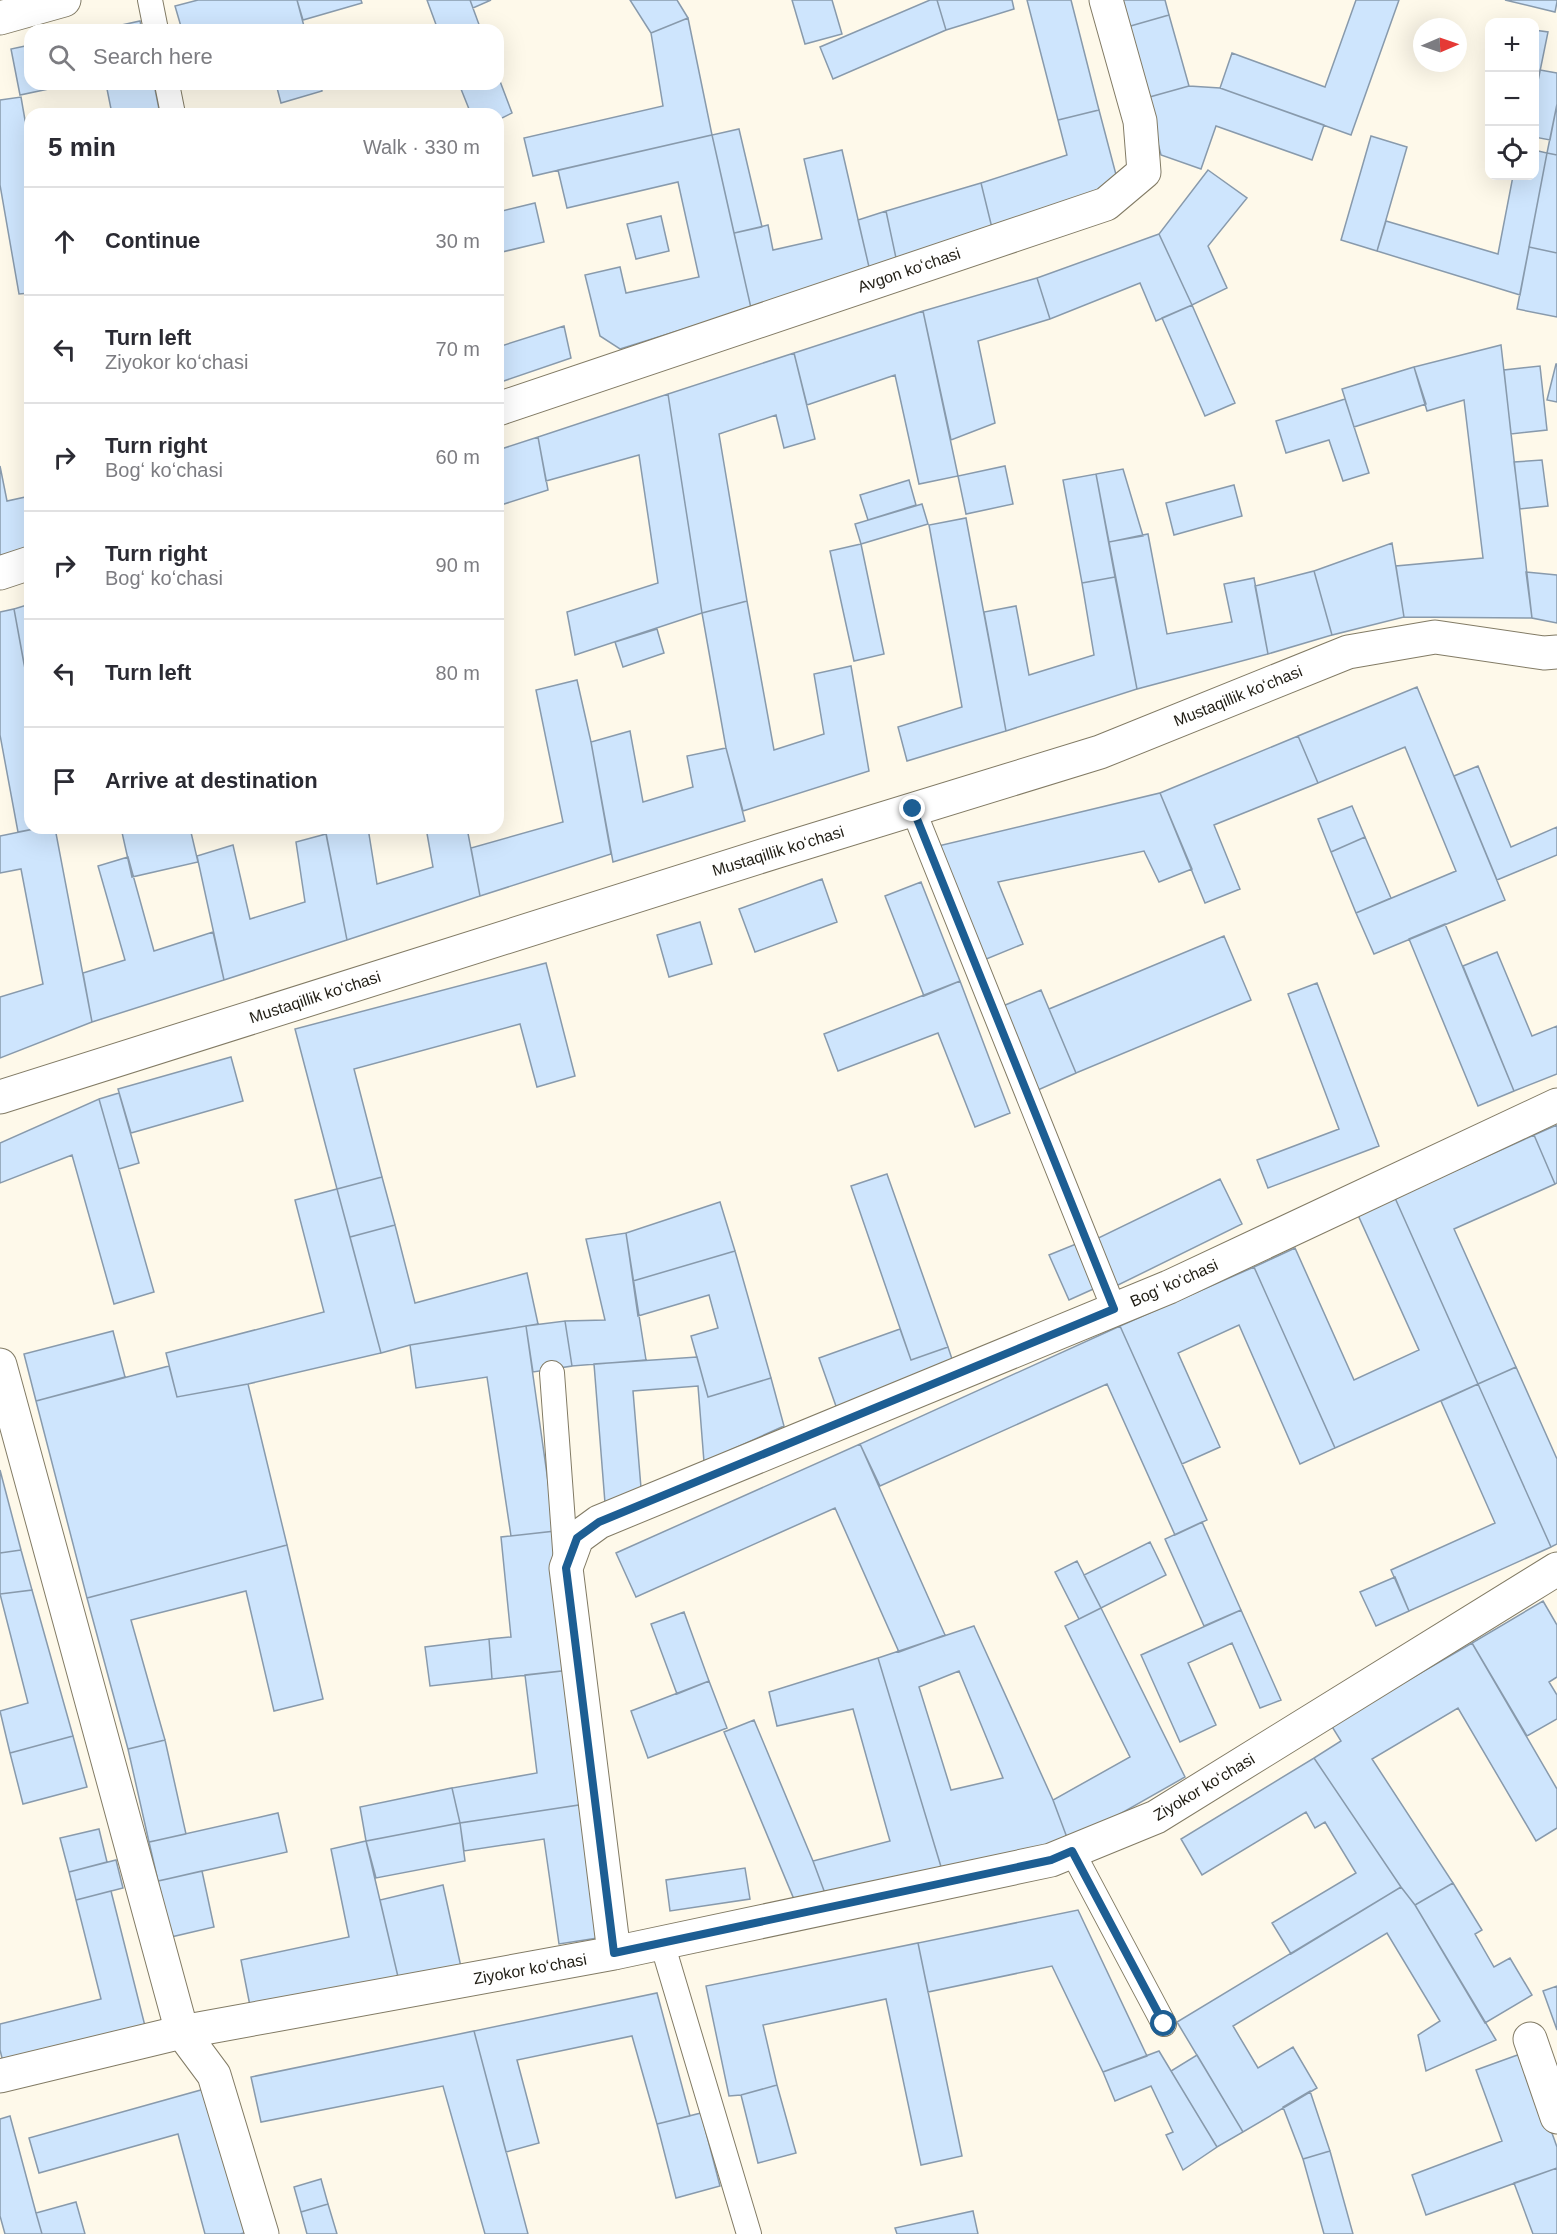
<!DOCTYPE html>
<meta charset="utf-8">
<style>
body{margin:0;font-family:Helvetica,sans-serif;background:#f2f2f3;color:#2b2b33}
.controls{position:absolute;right:18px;top:18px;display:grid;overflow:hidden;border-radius:12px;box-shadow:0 6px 24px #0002}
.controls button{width:54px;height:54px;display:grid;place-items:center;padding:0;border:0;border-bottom:2px solid #e1e1e2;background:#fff;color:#2b2b33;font:30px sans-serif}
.compass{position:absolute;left:1413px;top:18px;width:54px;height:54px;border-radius:50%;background:#fff;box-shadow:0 6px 24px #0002;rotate:88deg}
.stop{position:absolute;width:18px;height:18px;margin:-14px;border:4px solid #1d5e93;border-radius:50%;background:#fff}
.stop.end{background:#1d5e93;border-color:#fff;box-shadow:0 2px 6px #0008}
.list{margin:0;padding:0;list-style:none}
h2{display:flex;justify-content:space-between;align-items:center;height:78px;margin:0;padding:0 24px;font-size:26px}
h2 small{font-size:20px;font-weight:400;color:#7c7c81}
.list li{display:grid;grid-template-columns:39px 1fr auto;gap:18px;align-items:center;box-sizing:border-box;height:108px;padding:0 24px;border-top:2px solid #e1e1e2}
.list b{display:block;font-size:22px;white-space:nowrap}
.list p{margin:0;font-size:20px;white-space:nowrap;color:#7c7c81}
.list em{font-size:20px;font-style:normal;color:#7c7c81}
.icon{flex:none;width:33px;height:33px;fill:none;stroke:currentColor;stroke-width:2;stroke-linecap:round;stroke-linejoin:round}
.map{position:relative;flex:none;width:1557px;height:2234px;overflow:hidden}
.search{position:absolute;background:#fff;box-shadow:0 6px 24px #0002;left:24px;top:24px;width:480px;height:66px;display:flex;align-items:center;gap:15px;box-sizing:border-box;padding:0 21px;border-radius:18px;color:#7c7c81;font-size:22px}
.panel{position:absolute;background:#fff;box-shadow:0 6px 24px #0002;left:24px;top:108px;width:480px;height:726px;border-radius:18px}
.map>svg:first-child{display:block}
</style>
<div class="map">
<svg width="1557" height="2234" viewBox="0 0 1557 2234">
<rect width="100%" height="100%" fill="#fef9ea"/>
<path fill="#cee5fd" stroke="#889aac" stroke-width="1.5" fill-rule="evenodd" d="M198,0H297L305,30H182L175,6Z
M297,0H361L362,3L303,20Z
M427,0H470L481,30H438Z
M470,0H491L473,8Z
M630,0H677L688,18L651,33Z
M792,0H832L842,34L805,44Z
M930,0H937L946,30L833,79L820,47Z
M937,0H1012L1014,9L946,30Z
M1027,0H1071L1099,110L1058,120Z
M1119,0H1165L1169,15L1127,27Z
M1356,0H1399L1351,135L1220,88L1232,53L1325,87Z
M1505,0H1557V2L1555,12Z
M1169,15L1189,86L1146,98L1127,27Z
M688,18L712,135L533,176L524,138L663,106L651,33Z
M140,21L142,30H99Z
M1534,30L1548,32L1538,81L1534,80Z
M30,45V84H72L20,95L11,49Z
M1540,70L1557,73V104L1550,140L1534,137V80L1538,81Z
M498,76L512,113L498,120V114H471L459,84H498Z
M106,84H154L160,114H112Z
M276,84H321L322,91L281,103Z
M1189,86L1220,88L1324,125L1312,160L1216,126L1201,169L1161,155L1146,98Z
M21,97L30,149V293L19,294L0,185V100Z
M1557,104V155L1547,153Z
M1099,110L1119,186L992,228L981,183L1067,155L1058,120Z
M739,129L762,227L734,233L712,135Z
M712,135L751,308L620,349L600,336L585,275L620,267L626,293L699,277L678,182L567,208L558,170Z
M1371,136L1407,147L1377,251L1341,240Z
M842,150L869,267L751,308L734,233L768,225L773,250L822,239L804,159Z
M1534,150L1547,153L1520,295L1377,251L1386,221L1498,254L1513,176H1534Z
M1547,153L1557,155V253L1529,247Z
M1208,170L1247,198L1208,246L1227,288L1192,305L1159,234Z
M981,183L992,228L896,258L886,211Z
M535,203L544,242L498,253V212Z
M886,211L896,258L869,267L858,220Z
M661,216L669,251L636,259L627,224Z
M1159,234L1192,305L1156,321L1140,283L1050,319L1037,278Z
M1529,247L1557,253V317L1517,309Z
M1037,278L1050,319L978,341L995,423L951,440L923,311Z
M1192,305L1235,403L1205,416L1162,318Z
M923,311L958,476L919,484L895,375L807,405L794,353Z
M564,326L571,358L498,383V347Z
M1501,345L1532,618L1404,617L1396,566L1483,558L1464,400L1427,411L1414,367Z
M794,353L815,439L784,448L776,415L719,434L747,601L702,613L668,394Z
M1556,364H1557V402L1547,400Z
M1540,366L1547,430L1511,434L1504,370Z
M1414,367L1426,404L1354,427L1342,389Z
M30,379V400L26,380Z
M668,394L702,613L575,655L567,612L658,583L639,455L546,481L538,437Z
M1345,399L1369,473L1343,481L1329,440L1286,453L1276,421Z
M538,437L548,490L498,506V450Z
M1542,460L1548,506L1520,509L1514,462Z
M0,466L7,501L30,496V551L0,561Z
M1005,466L1013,504L966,514L958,476Z
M1123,469L1143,536L1109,542L1096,474Z
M1096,474L1115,577L1082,583L1063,480Z
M909,480L916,505L868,520L860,495Z
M1234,485L1242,516L1174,535L1166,503Z
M922,504L928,524L861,544L855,524Z
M966,518L1006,731L907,761L898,727L962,707L929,525Z
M1148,534L1167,634L1232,622L1224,584L1254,578L1268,654L1137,689L1109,542Z
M1392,543L1404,617L1332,635L1314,571Z
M861,544L884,654L854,661L830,551Z
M1314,571L1332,635L1268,654L1255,586Z
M1526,572L1557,575V623L1532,618Z
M1115,577L1137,689L1006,731L984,612L1016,606L1029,675L1094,655L1082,583Z
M747,601L774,750L824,734L814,674L851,666L869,771L743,811L726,748L702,613Z
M30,604V662L24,664L14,609Z
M14,609L30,696V828H39L18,832L0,735V612Z
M657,629L664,653L623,667L615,642Z
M577,680L591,742L611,854L480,896L471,848L563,822L536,690Z
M1417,687L1505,900L1374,954L1356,913L1456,871L1405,747L1318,783L1298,736Z
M630,731L643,802L693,787L687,756L726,748L745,821L613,862L591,742Z
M1298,736L1318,783L1214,825L1240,889L1205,903L1160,793Z
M1478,766L1511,847L1557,827V855L1497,880L1454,776Z
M1160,793L1192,869L1159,882L1144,851L998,882L1023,944L979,962L934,847Z
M1352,806L1365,837L1331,852L1318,819Z
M39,828H55L92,1022L0,1058V997L43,984L21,869L0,873V836Z
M121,828H190L198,862L132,877Z
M325,828H368L377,884L433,867L426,828H467L480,896L347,940Z
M326,834L347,940L224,980L197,856L233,845L250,919L305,902L296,842Z
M1365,837L1391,898L1356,913L1331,852Z
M128,857L154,951L213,932L224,980L92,1022L83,973L125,960L98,866Z
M822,879L837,922L755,952L739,909Z
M921,882L960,981L924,996L885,896Z
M700,922L712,964L669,977L657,935Z
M1445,924L1514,1091L1478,1106L1409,939Z
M1224,936L1251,1000L1076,1073L1049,1009Z
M1497,952L1532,1036L1557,1026V1074L1514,1091L1463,966Z
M546,963L575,1076L537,1087L520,1024L354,1069L382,1177L337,1189L295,1029Z
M960,981L1010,1113L975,1127L938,1033L838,1071L824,1034Z
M1317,983L1379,1146L1268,1188L1257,1160L1339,1129L1288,994Z
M1041,990L1076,1073L1038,1090L1003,1006Z
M231,1057L243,1101L131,1133L118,1089Z
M119,1093L139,1163L119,1169L99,1099Z
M99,1099L154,1292L114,1304L72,1155L0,1183V1143Z
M1557,1125V1183L1555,1184L1534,1135Z
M1534,1135L1555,1184L1454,1229L1516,1367L1478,1384L1395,1198Z
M887,1174L948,1347L911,1360L851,1186Z
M382,1177L395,1225L350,1237L337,1189Z
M1220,1179L1242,1224L1112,1288L1090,1242Z
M337,1189L381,1353L248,1384L177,1397L166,1353L324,1312L295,1200Z
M1395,1198L1478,1384L1335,1448L1254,1267L1295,1248L1354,1380L1419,1350L1358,1215Z
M720,1202L735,1251L633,1281L626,1233Z
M395,1225L415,1303L527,1273L538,1324L410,1345L381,1353L350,1237Z
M626,1233L646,1360L572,1366L565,1321L605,1320L586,1239Z
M1081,1242L1100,1286L1069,1300L1049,1255Z
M735,1251L771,1378L708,1397L691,1336L718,1328L709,1295L638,1316L633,1281Z
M1254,1267L1335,1448L1300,1464L1239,1325L1178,1353L1220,1447L1182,1464L1120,1326Z
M565,1321L572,1366L533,1372L526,1326Z
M526,1326L555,1531L511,1536L487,1377L416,1388L410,1345Z
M1120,1326L1207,1520L1175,1535L1107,1384L880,1486L860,1444Z
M900,1329L911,1360L948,1347L955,1368L837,1409L819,1358Z
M113,1331L125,1377L36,1401L24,1354Z
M697,1357L708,1397L771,1378L784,1426L704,1462L698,1386L633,1391L642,1500L605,1503L594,1364Z
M169,1366L177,1397L248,1384L287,1545L87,1598L36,1401Z
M1516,1367L1557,1459V1544L1551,1547L1478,1384Z
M1478,1384L1551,1547L1409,1611L1391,1570L1495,1523L1441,1401Z
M860,1444L945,1635L899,1652L835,1508L636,1597L616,1553Z
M0,1470L21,1550L0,1553Z
M1202,1522L1241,1610L1204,1626L1165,1539Z
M555,1531L570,1670L492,1679L489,1639L511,1637L501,1537Z
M1150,1542L1166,1575L1101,1608L1084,1575Z
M287,1545L323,1699L274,1711L246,1591L131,1620L165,1740L128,1749L87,1598Z
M21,1550L32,1590L0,1594V1553Z
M1077,1561L1101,1608L1079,1619L1055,1572Z
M1395,1577L1409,1611L1376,1626L1360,1592Z
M32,1590L73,1736L10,1753L0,1711L28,1703L0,1594Z
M1543,1601L1557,1625V1677L1549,1682L1557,1695V1719L1527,1736L1472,1643Z
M1101,1608L1185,1777L1069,1843L1053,1800L1130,1757L1065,1626Z
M1241,1610L1281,1700L1260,1708L1232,1643L1188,1663L1216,1725L1180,1742L1141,1655Z
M684,1612L709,1681L677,1694L651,1624Z
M974,1626L1053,1800L1069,1843L942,1870L878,1658ZM959,1671L1003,1778L951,1790L919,1687Z
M489,1639L492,1679L430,1686L425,1647Z
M1472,1643L1557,1789V1828L1536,1841L1458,1708L1372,1759L1453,1883L1415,1905L1401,1887L1314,1758L1341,1741L1331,1725Z
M878,1658L942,1870L826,1896L813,1861L890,1841L853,1709L777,1726L769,1692Z
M570,1670L585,1804L460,1823L452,1788L537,1773L525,1675Z
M709,1681L727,1728L648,1758L631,1711Z
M754,1720L813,1861L826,1896L796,1904L724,1732Z
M73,1736L87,1787L23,1804L10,1753Z
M165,1740L186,1834L149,1842L128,1749Z
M1314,1758L1401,1887L1291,1954L1272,1923L1356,1873L1325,1822L1315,1828L1306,1812L1202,1875L1181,1839Z
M452,1788L460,1823L366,1841L360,1807Z
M585,1804L604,1937L559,1944L544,1839L464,1851L460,1823Z
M278,1813L287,1852L158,1881L149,1842Z
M460,1823L465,1861L376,1878L366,1841Z
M99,1829L107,1862L69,1872L60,1838Z
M366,1841L399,1981L251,2011L241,1960L349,1937L331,1849Z
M116,1860L123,1888L76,1900L69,1872Z
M745,1868L750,1899L670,1911L666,1880Z
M202,1871L214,1927L171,1937L158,1881Z
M1453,1883L1482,1930L1475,1934L1494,1967L1510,1958L1532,1995L1485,2023L1415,1905Z
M443,1885L461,1967L399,1981L380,1900Z
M1401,1887L1415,1905L1496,2040L1426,2071L1418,2035L1440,2021L1387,1933L1233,2026L1258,2068L1293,2047L1317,2088L1243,2132L1177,2022Z
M111,1891L146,2030L4,2066L0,2050V2024L101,1999L76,1900Z
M1078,1910L1147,2056L1103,2072L1052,1966L928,1992L918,1943Z
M918,1943L962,2156L921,2165L886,1999L763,2025L777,2085L741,2095L729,2096L706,1986Z
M1557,1986V2030L1543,1991Z
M657,1993L690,2116L657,2124L632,2036L517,2060L539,2143L506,2152L474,2031Z
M474,2031L528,2234H485L443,2086L261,2122L251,2077Z
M1159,2051L1217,2147L1183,2170L1166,2135L1173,2132L1151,2086L1115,2101L1103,2072Z
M1523,2053L1557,2147V2168L1426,2215L1412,2175L1502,2141L1476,2070Z
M1197,2055L1243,2132L1217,2147L1171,2071Z
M777,2085L796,2153L758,2163L741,2095Z
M208,2088L248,2232L240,2234H205L178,2134L39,2173L29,2138Z
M1310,2091L1330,2151L1303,2159L1283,2107Z
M701,2113L720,2186L676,2198L657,2124Z
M10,2116L36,2213L42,2234H5L0,2216V2119Z
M1330,2151L1353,2234H1324L1303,2159Z
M1557,2168V2234H1533L1514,2183Z
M321,2179L328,2204L301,2212L294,2187Z
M76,2202L85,2234H42L36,2213Z
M328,2204L337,2234H307L301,2212Z
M973,2211L978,2234H897L895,2228Z"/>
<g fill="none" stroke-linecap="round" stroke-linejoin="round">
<defs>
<path id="lane" d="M150,0L156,30
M167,84L173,114
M913,809L1114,1309
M552,1373L566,1563
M1072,1851L1164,2024
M662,1943L749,2234"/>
<path id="street" d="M0,18L64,0
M498,409L1106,204L1144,172L1140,121L1106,0
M0,573L30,563
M0,1097L778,851L1100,752L1348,652L1435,637L1544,653L1557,652
M0,1365L182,2032L214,2075L262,2234
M614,1953L566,1568L577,1538L599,1522L1169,1287L1557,1105
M1530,2039L1557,2117
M0,2076L182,2032L614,1953L1051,1860L1156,1817L1557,1569"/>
</defs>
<use href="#lane" stroke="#827b65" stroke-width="26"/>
<use href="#street" stroke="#827b65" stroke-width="35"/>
<use href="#lane" stroke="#fff" stroke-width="24"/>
<use href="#street" stroke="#fff" stroke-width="33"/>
</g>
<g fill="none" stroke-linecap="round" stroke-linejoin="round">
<path stroke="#1d5e93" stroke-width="8" d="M913,809L1114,1309L599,1522L577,1538L566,1568L614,1953L1051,1860L1072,1851L1164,2024"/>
</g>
<g text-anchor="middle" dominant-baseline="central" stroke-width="5" stroke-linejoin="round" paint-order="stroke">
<g font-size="16" fill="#201d14" stroke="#fff">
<text transform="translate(909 270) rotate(-19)">Avgon koʻchasi</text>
<text transform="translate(1238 696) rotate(-22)">Mustaqillik koʻchasi</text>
<text transform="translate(778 851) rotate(-17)">Mustaqillik koʻchasi</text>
<text transform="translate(315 997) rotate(-18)">Mustaqillik koʻchasi</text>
<text transform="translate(1174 1283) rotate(-24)">Bogʻ koʻchasi</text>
<text transform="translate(1204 1787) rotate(-31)">Ziyokor koʻchasi</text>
<text transform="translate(530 1969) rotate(-10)">Ziyokor koʻchasi</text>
</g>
</g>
</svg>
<div class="controls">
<button>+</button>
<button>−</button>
<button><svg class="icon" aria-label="locate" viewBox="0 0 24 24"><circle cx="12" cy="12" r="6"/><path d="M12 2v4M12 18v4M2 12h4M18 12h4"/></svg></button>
</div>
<svg class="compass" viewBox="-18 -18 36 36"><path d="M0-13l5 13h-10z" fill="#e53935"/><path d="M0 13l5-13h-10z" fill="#7c7c81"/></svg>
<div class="stop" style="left:1164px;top:2024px"></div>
<div class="stop end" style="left:913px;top:809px"></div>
<div class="search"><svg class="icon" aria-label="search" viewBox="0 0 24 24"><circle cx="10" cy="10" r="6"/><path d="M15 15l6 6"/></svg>Search here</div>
<section class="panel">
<h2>5 min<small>Walk · 330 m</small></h2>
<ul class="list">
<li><svg class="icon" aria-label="ahead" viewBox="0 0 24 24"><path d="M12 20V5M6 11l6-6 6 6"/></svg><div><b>Continue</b></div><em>30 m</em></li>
<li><svg class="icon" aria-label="left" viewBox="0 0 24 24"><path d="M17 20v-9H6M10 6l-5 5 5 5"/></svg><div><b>Turn left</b><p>Ziyokor koʻchasi</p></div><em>70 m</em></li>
<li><svg class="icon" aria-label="right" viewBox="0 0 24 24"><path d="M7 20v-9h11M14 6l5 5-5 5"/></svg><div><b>Turn right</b><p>Bogʻ koʻchasi</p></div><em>60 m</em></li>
<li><svg class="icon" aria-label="right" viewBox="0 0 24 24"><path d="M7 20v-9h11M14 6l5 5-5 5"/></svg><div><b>Turn right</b><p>Bogʻ koʻchasi</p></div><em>90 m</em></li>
<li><svg class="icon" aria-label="left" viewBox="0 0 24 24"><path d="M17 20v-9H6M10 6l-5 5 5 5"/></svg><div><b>Turn left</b></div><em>80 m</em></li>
<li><svg class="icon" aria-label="arrive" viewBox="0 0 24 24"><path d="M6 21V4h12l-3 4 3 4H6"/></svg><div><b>Arrive at destination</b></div></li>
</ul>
</section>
</div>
